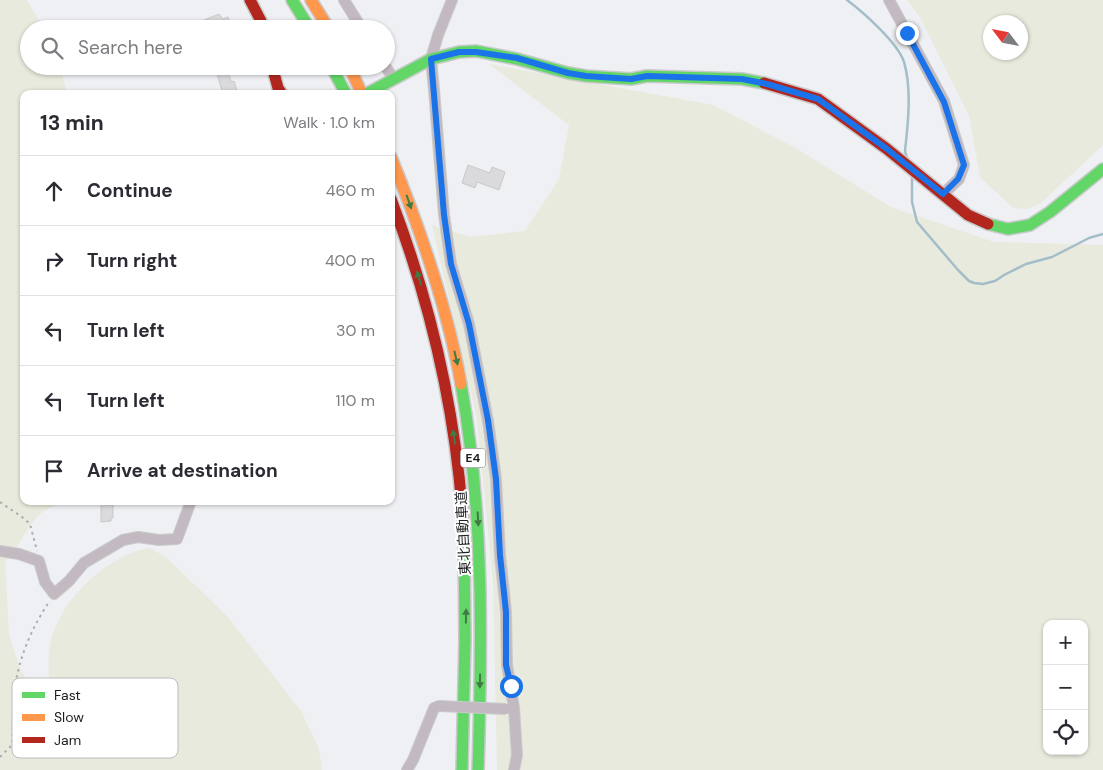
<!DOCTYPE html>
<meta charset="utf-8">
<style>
body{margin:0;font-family:"DM Sans","Noto Sans JP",sans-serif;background:#f7f7f7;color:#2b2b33}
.controls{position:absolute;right:15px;bottom:15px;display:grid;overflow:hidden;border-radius:10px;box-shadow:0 1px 4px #0004}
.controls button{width:45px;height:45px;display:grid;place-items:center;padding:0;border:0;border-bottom:1px solid #e1e1e2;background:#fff;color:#2b2b33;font:25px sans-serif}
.compass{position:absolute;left:983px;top:15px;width:45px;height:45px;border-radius:50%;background:#fff;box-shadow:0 1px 4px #0004;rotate:302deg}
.stop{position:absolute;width:15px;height:15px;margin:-11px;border:4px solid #1a73e8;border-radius:50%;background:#fff}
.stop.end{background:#1a73e8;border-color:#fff;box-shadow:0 1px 5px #0008}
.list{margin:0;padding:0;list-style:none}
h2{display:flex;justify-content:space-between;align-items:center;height:65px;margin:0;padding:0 20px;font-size:21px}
h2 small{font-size:16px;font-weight:400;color:#7c7c81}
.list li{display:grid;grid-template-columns:32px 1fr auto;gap:15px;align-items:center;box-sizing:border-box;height:70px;padding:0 20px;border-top:1px solid #e1e1e2}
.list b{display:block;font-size:19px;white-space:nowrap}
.list em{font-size:16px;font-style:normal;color:#7c7c81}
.icon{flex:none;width:28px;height:28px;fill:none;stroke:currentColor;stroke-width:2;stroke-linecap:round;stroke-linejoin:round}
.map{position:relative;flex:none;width:1103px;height:770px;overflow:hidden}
.search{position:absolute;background:#fff;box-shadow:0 1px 4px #0004;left:20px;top:20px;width:375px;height:55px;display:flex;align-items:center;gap:12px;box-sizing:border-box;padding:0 18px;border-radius:28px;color:#7c7c81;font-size:19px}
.panel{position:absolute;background:#fff;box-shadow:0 1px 4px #0004;left:20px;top:90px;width:375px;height:415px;border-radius:10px}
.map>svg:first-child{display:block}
</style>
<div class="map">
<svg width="1103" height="770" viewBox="0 0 1103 770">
<rect width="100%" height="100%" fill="#eff0f3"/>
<path fill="#e7eadc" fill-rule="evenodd" d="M0,0H27L44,29H29V66H60L67,94H24V501H65C57,505 47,508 40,514C25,527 20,548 5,562L9,635L20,668L40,704L53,718C51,695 46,669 50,645C58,606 92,571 127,555C134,551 142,550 149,548L165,556L227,616L301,711L319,749L322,770H0Z
M907,0H1103V145L1041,203L1027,209L1013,208L980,177L969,116L921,19ZM990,22H1020V52H990Z
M489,64L713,105L792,146L891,207L994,242L1103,245V770H497L493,581L477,419L432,225L470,237L525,231L559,179L569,125ZM1047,624H1084V751H1047Z"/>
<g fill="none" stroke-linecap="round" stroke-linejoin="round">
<path stroke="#a3bec8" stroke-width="2.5" d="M847,0C863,12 898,43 904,62C912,89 908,124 905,151L907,158
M912,176V202L917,222L958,270L969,281L974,283L983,284L995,281L1004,275L1026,264L1052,257L1089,238L1103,234"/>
</g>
<path fill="#dad9db" stroke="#c9c8ca" d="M219,14L223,19L228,17L231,26L224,29H182Z
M220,66H227L231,82L234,81L238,94H223L215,67Z
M468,165L490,173L492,167L505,172L499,190L477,182L475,188L462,183Z
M101,501H113V518H111V521L101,522Z"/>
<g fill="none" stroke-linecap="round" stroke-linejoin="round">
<defs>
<path id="street" d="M344,0L362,29
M452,0L438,35L431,59L434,90L444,215L451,264L469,324L488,421L496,479L500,555L506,612L507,665L514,708L517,755L514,770
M889,0L944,101L964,165L959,179L943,194
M385,66L394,79
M0,551L19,554L39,561L45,582L54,594L69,581L84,563L123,540L138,537L159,540L177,539L191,501
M407,770L413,760L434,708L439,706"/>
<path id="fast" d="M292,0L310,29
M331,66L346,94
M366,94L431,59L459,52L476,51L517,59L568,73L586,76L631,79L647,76L742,79L764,83
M988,224L1008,229L1030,225L1050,212L1103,169
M461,384C484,512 482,641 478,770
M462,770L465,640L464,538"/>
<path id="slow" d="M311,0L329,29
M349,66L362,94
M391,157C421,231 447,306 461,384"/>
<path id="jam" d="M250,0L261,21L262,29
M272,66L278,88L282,94
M764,83L818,99L887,149L968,215L988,224
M391,199C433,309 458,421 464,538"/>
</defs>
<use href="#street" stroke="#cacacc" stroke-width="12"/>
<use href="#fast" stroke="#cacacc" stroke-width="14"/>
<use href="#slow" stroke="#cacacc" stroke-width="14"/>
<use href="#jam" stroke="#cacacc" stroke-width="14"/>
<path stroke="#afabb0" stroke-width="2" stroke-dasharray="2.5 4" stroke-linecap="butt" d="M0,502L22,517L30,524L37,551
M0,757L12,745C13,726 12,706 15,687C19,658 32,627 49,602"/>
<use href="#street" stroke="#c2b9c1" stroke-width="10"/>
<use href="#fast" stroke="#63d668" stroke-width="11"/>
<use href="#slow" stroke="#ff974d" stroke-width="11"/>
<use href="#jam" stroke="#b3261e" stroke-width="11"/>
<defs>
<path id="street-bridge" d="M439,706L506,709"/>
</defs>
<use href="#street-bridge" stroke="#cacacc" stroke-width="12" stroke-linecap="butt"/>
<use href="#street-bridge" stroke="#c2b9c1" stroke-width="10"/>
</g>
<defs><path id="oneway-solid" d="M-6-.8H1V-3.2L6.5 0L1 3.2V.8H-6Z" transform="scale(1.25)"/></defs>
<g fill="#407a44">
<use href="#oneway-solid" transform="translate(409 202) rotate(70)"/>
<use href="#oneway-solid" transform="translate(419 278) rotate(-107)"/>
<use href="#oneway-solid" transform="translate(456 358) rotate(77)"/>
<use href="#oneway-solid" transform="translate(454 437) rotate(-98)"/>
<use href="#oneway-solid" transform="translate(478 519) rotate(87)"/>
<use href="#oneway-solid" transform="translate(466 616) rotate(-89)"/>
<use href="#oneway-solid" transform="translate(480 681) rotate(91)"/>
</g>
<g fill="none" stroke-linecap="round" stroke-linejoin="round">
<path stroke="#1a73e8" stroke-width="6" d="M511,686L506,665V612L500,555L496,479L488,420L469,324L451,264L444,215L431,59L459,52H476L517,58L568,73L586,76L631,79L647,76L742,79L767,84L818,99L887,149L943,194L958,179L964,165L944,102L907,33"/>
</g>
<g text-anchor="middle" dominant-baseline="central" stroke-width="4" stroke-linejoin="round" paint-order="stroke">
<rect fill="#fff" stroke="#616263" stroke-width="1" x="460.5" y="448.5" width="25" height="19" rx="4"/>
<g font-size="12" font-weight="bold" fill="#1d1e20">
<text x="473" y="458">E4</text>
</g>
<g font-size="14" fill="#1d1e20" stroke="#fff">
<text transform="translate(463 533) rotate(-93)">東北自動車道</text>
</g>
</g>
<rect x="12" y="678" width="166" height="80" rx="8" fill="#fff" stroke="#bbbcbc" stroke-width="1"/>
<rect x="22" y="692" width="23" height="6" fill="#63d668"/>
<rect x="22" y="714" width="23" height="7" fill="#ff974d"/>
<rect x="22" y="737" width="23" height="6" fill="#b3261e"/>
<g font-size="14" fill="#1d1e20">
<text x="54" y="700">Fast</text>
<text x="54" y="722">Slow</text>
<text x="54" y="745">Jam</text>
</g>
</svg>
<div class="controls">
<button>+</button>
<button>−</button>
<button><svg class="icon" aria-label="locate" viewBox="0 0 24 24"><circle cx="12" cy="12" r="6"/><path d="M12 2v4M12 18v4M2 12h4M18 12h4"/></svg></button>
</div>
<svg class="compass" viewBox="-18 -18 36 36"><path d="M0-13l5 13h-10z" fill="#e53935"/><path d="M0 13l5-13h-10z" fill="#7c7c81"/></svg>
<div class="stop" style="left:511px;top:686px"></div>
<div class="stop end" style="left:907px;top:33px"></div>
<div class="search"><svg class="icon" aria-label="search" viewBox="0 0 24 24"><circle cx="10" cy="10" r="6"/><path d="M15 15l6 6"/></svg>Search here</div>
<section class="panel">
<h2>13 min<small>Walk · 1.0 km</small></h2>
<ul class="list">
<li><svg class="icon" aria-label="ahead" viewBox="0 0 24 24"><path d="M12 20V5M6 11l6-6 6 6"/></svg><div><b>Continue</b></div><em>460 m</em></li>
<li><svg class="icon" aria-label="right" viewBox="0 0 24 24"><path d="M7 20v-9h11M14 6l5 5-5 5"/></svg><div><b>Turn right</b></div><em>400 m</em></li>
<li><svg class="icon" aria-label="left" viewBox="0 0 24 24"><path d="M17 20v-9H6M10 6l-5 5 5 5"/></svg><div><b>Turn left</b></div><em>30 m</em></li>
<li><svg class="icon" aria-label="left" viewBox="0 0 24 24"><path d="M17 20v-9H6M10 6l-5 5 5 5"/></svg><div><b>Turn left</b></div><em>110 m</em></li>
<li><svg class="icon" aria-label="arrive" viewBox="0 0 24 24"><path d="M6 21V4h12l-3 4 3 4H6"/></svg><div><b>Arrive at destination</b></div></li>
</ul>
</section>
</div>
